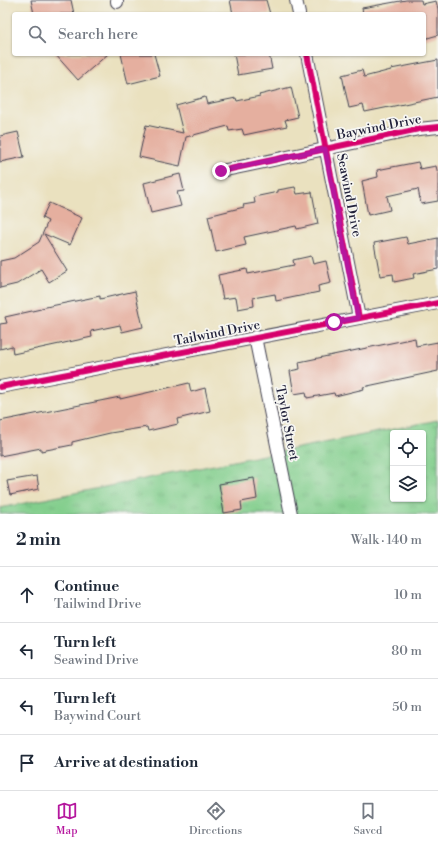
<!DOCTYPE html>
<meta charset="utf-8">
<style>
body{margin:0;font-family:"Libre Bodoni",serif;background:#f6f6f7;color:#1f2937}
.controls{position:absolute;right:12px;bottom:12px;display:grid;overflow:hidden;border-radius:4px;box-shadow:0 1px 3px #0004}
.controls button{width:36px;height:36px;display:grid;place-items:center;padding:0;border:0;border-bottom:1px solid #e0e1e3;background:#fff;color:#1f2937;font:20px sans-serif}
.stop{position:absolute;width:12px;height:12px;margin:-9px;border:3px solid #b5179e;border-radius:50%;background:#fff}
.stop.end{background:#b5179e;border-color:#fff;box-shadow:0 1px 4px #0008}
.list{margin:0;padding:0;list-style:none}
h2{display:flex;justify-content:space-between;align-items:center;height:52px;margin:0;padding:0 16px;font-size:17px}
h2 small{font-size:13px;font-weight:400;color:#747a83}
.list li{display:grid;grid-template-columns:26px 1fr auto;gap:12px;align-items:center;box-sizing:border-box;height:56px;padding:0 16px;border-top:1px solid #e0e1e3}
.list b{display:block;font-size:15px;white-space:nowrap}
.list p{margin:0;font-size:13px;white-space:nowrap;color:#747a83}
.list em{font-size:13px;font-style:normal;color:#747a83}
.icon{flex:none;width:22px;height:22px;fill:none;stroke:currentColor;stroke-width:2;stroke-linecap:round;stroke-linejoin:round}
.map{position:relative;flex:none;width:438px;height:514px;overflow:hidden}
.search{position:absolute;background:#fff;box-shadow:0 1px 3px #0004;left:12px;right:12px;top:12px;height:44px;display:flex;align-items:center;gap:10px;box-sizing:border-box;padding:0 14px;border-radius:4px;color:#747a83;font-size:15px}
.sheet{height:276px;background:#fff}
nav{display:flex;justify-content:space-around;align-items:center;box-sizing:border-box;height:56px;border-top:1px solid #e0e1e3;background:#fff;font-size:11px;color:#747a83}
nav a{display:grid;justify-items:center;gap:2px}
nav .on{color:#b5179e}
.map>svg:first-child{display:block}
</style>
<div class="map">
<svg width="438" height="514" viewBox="0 0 438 514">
<defs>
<pattern id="grass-tufts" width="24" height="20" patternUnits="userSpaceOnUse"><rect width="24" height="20" fill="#82ce8c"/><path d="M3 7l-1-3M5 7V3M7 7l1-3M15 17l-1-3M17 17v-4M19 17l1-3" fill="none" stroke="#70b17a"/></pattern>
</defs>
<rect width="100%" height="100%" fill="#f6f6f2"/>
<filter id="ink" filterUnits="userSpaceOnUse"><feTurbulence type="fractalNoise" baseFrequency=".025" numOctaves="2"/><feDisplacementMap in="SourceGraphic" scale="8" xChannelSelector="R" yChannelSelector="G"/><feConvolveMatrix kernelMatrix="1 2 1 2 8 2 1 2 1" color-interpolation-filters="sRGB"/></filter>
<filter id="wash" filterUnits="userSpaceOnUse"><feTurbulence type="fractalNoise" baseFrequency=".012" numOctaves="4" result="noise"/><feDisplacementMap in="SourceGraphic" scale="16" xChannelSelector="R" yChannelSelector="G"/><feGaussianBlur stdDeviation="0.9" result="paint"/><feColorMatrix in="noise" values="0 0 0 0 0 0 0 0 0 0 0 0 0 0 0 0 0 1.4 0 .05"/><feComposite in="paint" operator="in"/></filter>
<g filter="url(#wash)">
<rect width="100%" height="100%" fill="#eae1bf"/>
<path fill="url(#grass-tufts)" stroke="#527864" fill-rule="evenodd" d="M438,420V514H0V508ZM393,433H423V499H393Z"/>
<g id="blocks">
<path fill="#e5af9f" d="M31,0H71L74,14H34Z
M230,0H266L270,14H233Z
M406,0H421L422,4L436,1L438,9V35L424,39V14H363L362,8Z
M55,54H108L78,80Z
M121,54H154L160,76L128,84Z
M234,54H269L272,69L238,75Z
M438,60V97L365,112L363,105L349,108L342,75L362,70L364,77L391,70V69Z
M291,87L298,117L285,120L287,126L244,135L242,129L229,131L228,126L186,137L180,166L139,157L146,125L183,133L176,105L205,97L207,104L236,98L237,101L260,96L259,95Z
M18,132L24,157L0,162V136Z
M418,162L420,169L436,166L438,174V201L421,204L418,189L387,196L390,210L368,215L362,181L378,177L377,170Z
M180,174L184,191L177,192L181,206L151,213L144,183Z
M295,187L297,194L312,192L318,224L297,229L296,226L244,237L246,245L216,252L208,216L244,207L243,205L255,203L254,197L278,192V190Z
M49,203L82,218L70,245L44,234L67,271L49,282L41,269L17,284L0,288V261L14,258L39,242L48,221L42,218Z
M406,237L408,244L438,238V269L413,274L414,278L394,282L393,274L380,276L374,243Z
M311,256L313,264L326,261L331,283L318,286L319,292L276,301L275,294L253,298L254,306L238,309L236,297L223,299L218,275L247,269L248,274L294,265L293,260Z
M135,291L143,327L122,332L120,325L91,331L92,337L13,354L12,346L0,349V324L7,323L5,317L41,309V308L100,296V299Z
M415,338L416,346L438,342V371L363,387L364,389L335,396L334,393L307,398L306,392L294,394L290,371L300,369L299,362Z
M189,383L191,392L205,388L210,411L177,419L178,424L148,431L147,427L110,433L72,442V445L41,451V448L0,456V421L120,397V399Z
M37,476L39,489L10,495L7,481Z
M254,478L257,499L241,502L242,510L224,513L219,484Z"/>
</g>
</g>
<g filter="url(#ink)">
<use href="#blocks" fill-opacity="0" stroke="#403f4f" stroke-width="1"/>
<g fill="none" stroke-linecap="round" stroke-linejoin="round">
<defs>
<path id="minor" d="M117,0V2
M296,0L299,14
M307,54L359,318
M221,171L419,129L438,127
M255,337L291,514
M0,387L438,303"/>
</defs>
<use href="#minor" stroke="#403f4f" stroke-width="14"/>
<use href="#minor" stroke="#fff" stroke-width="12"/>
<defs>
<path id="cycleway" d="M307,54L359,318
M221,171L419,129L438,127
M0,387L438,303"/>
</defs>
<use href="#cycleway" stroke="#f6f6f2" stroke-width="8"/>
<use href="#cycleway" stroke="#d6006c" stroke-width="6"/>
</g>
</g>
<g fill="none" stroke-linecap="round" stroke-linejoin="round" filter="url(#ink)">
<path stroke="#b5179e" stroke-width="5" d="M221,171L325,149L358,318L334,322"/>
</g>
<g text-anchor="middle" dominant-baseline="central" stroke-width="3.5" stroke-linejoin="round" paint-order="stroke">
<g font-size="13" fill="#22223b" stroke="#f6f6f2">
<text transform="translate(379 127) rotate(-11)">Baywind Drive</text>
<text transform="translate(349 195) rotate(79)">Seawind Drive</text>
<text transform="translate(217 333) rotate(-11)">Tailwind Drive</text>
<text transform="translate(287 423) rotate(79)">Taylor Street</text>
</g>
</g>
</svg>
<div class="controls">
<button><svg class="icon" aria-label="locate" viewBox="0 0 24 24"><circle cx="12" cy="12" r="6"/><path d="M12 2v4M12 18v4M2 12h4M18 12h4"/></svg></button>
<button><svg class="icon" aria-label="layers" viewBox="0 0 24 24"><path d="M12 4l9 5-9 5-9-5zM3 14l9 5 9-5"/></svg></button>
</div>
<div class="stop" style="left:334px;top:322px"></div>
<div class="stop end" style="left:221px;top:171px"></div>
<div class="search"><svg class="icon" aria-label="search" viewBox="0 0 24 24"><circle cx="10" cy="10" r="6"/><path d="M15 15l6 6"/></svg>Search here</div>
</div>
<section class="sheet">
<h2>2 min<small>Walk · 140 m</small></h2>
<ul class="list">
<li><svg class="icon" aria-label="ahead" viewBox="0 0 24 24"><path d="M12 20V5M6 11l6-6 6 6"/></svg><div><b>Continue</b><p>Tailwind Drive</p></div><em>10 m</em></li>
<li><svg class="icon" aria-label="left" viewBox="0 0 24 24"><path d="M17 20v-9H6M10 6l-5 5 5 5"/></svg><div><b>Turn left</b><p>Seawind Drive</p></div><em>80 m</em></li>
<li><svg class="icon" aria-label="left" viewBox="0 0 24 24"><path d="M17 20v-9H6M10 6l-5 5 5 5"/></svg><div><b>Turn left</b><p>Baywind Court</p></div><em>50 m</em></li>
<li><svg class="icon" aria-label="arrive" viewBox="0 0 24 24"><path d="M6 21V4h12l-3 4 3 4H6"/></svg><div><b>Arrive at destination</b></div></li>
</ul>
</section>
<nav>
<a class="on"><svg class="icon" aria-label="map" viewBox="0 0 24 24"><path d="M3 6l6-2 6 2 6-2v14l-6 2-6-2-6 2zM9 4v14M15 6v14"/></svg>Map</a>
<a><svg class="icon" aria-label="directions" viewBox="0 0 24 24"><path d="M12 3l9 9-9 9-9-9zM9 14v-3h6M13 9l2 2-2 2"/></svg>Directions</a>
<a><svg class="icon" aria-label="saved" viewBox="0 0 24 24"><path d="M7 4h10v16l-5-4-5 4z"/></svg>Saved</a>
</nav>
